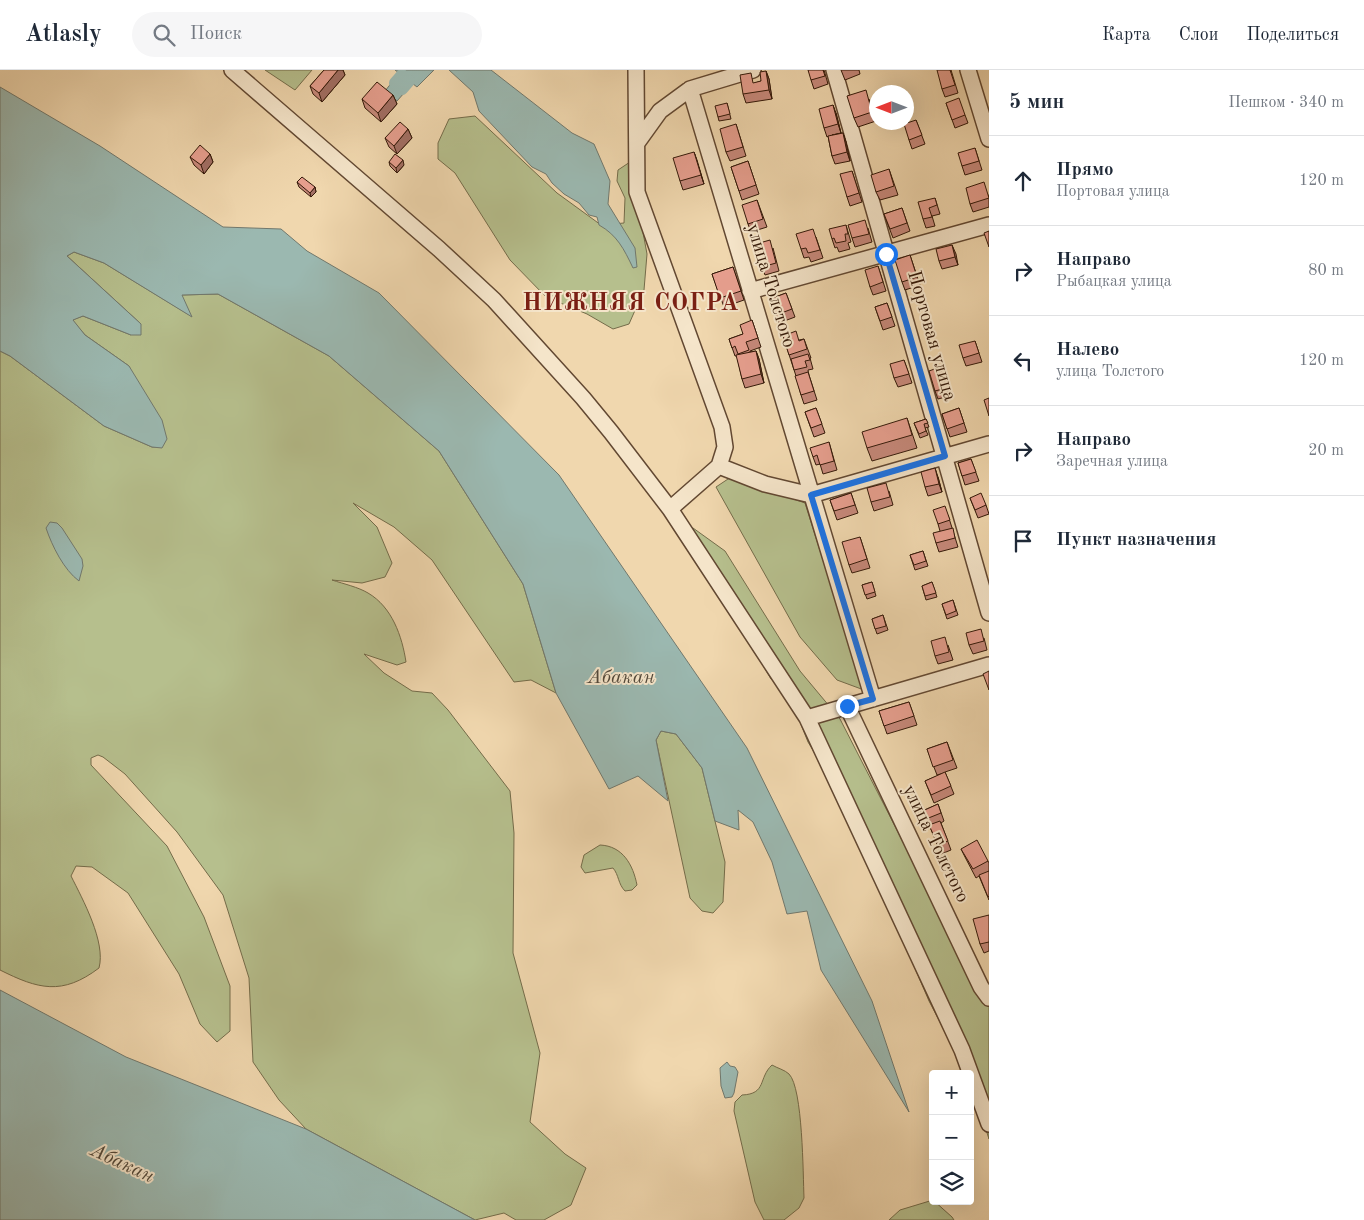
<!DOCTYPE html>
<html lang="ru">
<meta charset="utf-8">
<style>
body{margin:0;font-family:"Old Standard TT",serif;background:#f6f6f7;color:#1f2937}
.controls{position:absolute;right:15px;bottom:15px;display:grid;overflow:hidden;border-radius:5px;box-shadow:0 5px 20px #0002}
.controls button{width:45px;height:45px;display:grid;place-items:center;padding:0;border:0;border-bottom:1px solid #e0e1e3;background:#fff;color:#1f2937;font:25px sans-serif}
.compass{position:absolute;left:869px;top:15px;width:45px;height:45px;border-radius:50%;background:#fff;box-shadow:0 5px 20px #0002;rotate:270deg}
.stop{position:absolute;width:15px;height:15px;margin:-11px;border:4px solid #1a73e8;border-radius:50%;background:#fff}
.stop.end{background:#1a73e8;border-color:#fff;box-shadow:0 1px 5px #0008}
.list{margin:0;padding:0;list-style:none}
h2{display:flex;justify-content:space-between;align-items:center;height:65px;margin:0;padding:0 20px;font-size:21px}
h2 small{font-size:16px;font-weight:400;color:#747a83}
.list li{display:grid;grid-template-columns:32px 1fr auto;gap:15px;align-items:center;box-sizing:border-box;height:90px;padding:0 20px;border-top:1px solid #e0e1e3}
.list b{display:block;font-size:19px;white-space:nowrap}
.list p{margin:0;font-size:16px;white-space:nowrap;color:#747a83}
.list em{font-size:16px;font-style:normal;color:#747a83}
.icon{flex:none;width:28px;height:28px;fill:none;stroke:currentColor;stroke-width:2;stroke-linecap:round;stroke-linejoin:round}
.map{position:relative;flex:none;width:989px;height:1150px;overflow:hidden}
header{display:flex;align-items:center;gap:30px;box-sizing:border-box;height:70px;padding:0 25px;background:#fff;border-bottom:1px solid #e0e1e3}
header strong{font-size:24px}
nav{display:flex;gap:28px;margin-inline-start:auto;font-size:18px}
.search{width:350px;height:45px;background:#f6f6f7;display:flex;align-items:center;gap:12px;box-sizing:border-box;padding:0 18px;border-radius:28px;color:#747a83;font-size:19px}
main{display:flex}
aside{flex:1;background:#fff}
.map>svg:first-child{display:block}
</style>
<header>
<strong>Atlasly</strong>
<div class="search"><svg class="icon" aria-label="search" viewBox="0 0 24 24"><circle cx="10" cy="10" r="6"/><path d="M15 15l6 6"/></svg>Поиск</div>
<nav><a>Карта</a><a>Слои</a><a>Поделиться</a></nav>
</header>
<main>
<div class="map">
<svg width="989" height="1150" viewBox="0 0 989 1150">
<rect width="100%" height="100%" fill="#f0d7ae"/>
<filter id="stains"><feTurbulence type="fractalNoise" baseFrequency=".004" numOctaves="4"/><feColorMatrix values="0 0 0 0 .2 0 0 0 0 .09 0 0 0 0 .02 0 0 0 .5 -.17"/></filter>
<radialGradient id="worn" r=".72"><stop offset=".6" stop-color="#630" stop-opacity="0"/><stop offset="1" stop-color="#630" stop-opacity=".3"/></radialGradient>
<path fill="#b6bf8d" stroke="#746c4a" d="M265,0H312L295,20Z
M475,46L557,123L601,155L624,153L625,128L617,111L618,100L630,92L647,184L644,220L629,254L613,259L587,244L546,227L510,190L455,103L438,89V73L449,49Z
M74,182L104,193L191,246L181,225L218,224L329,286L439,381L523,514L556,623L531,610L514,612L432,490L394,457L353,433L377,457L392,493L385,507L362,513L332,510C344,514 358,517 368,523C392,537 402,566 406,592L397,595L364,584L384,603L412,621L432,623L448,640L510,721L514,763L513,883L540,983L530,1052L565,1084L586,1098L571,1135L544,1150H516L504,1143L475,1150L306,1059L279,1030L253,992L249,908L223,825L177,762L125,704L103,687L98,685L91,688V695L167,776L204,847L230,916V961L217,972L200,954L179,904L128,823L92,797L76,796L71,806C83,830 106,872 99,898C62,926 38,919 0,900V281L10,286L104,356L152,377H162L129,296L85,265L72,250L83,246L131,265L141,254L67,186Z
M731,407L805,433L864,620L837,610L800,567L716,417Z
M693,458L725,481L800,601L840,649L956,875L989,932V1069L970,1009L929,931L842,728L808,672L788,622L771,609L684,461Z
M661,661L676,664L702,698L725,792L723,832L713,843L702,841L690,828L656,670Z
M600,775C623,776 633,795 637,815L632,820L625,821C618,814 619,805 613,798L585,803L581,797L584,785Z
M772,995C777,998 785,1000 789,1004C803,1018 803,1105 804,1128L799,1138L784,1150H764L755,1132L734,1041L735,1032L742,1025C767,1024 758,1008 772,995Z
M933,1130L952,1147L954,1150H889L900,1140Z"/>
<path fill="#9bb8b0" stroke="#71786d" d="M395,0H434L417,17Z
M449,0H491L572,63L594,74L610,111L608,134L635,178L637,197L633,198C624,179 617,165 599,155L597,147L589,145L579,133L564,124L552,113L546,104L532,97L479,41L473,22Z
M393,11L405,22L397,31L385,21Z
M0,17L100,76L223,157L281,159L307,181L379,223L559,405L747,678L872,931L909,1042L821,900L807,841L787,844L772,792L753,752L738,740L739,760L715,751L702,698L676,664L661,661L656,670L668,731L638,706L609,719L556,623L523,514L439,381L329,286L218,224L182,225L192,247L104,193L74,182L67,186L141,254V265H131L83,246L73,250L85,265L129,296L162,350L167,369L162,378L152,377L104,356L10,286L0,281Z
M50,452L57,453L62,458L82,489L83,496L79,511C64,500 52,476 46,458Z
M0,920L126,987L306,1059L475,1150H0Z
M727,992L730,996L735,997L738,1002L734,1023L732,1027L725,1028L721,1016L720,998Z"/>
<g fill="none" stroke-linecap="round" stroke-linejoin="round">
<path stroke="#9bb8b0" stroke-width="12" d="M395,13L402,5
M402,19L409,11"/>
<defs>
<path id="minor" d="M232,0L439,179L494,230L583,328L611,362L670,439L807,648L962,980L989,1054
M636,0L637,122L722,357L725,377L719,396L670,439
M834,0L989,543
M968,0L989,69
M690,19L873,629
M637,73L660,41L690,19L753,0
M750,221L989,155
M719,396L765,414L811,425L989,374
M847,636L981,917L989,928
M807,648L989,595"/>
</defs>
<use href="#minor" stroke="#624832" stroke-width="18"/>
<use href="#minor" stroke="#f5e5ca" stroke-width="15"/>
</g>
<path fill="#c7897b" stroke="#331808" d="M324,0H343L345,5L322,32L313,24L310,16Z
M824,0L828,14L814,19L811,10Z
M841,0H859L860,4L845,10Z
M951,0L958,23L945,27L942,19Z
M766,1L769,9L772,29L746,33L743,24L755,13L761,11Z
M393,25L397,34L381,52L365,38L362,29Z
M869,29L876,51L858,57L854,48Z
M727,33L731,49L719,51L718,47Z
M946,33L965,45L968,53L955,58Z
M836,43L841,63L832,65L843,63L846,72L850,91L835,94L832,86L828,66L827,67L824,58Z
M916,50L925,74L912,79L909,70Z
M736,54L746,86L730,91L726,82Z
M408,59L412,68L397,84L389,77L385,68Z
M975,78L982,100L965,105L962,96Z
M694,82L704,114L683,120L680,111Z
M210,84L213,92L204,104L194,95L190,87Z
M748,91L759,124L742,130L731,97Z
M389,92L404,95L397,103L390,96Z
M889,99L898,125L880,130L876,122Z
M852,101L862,132L850,136L847,127Z
M297,112L315,117L316,122L311,127L299,117Z
M989,125V137L973,142L970,134Z
M935,128L940,144L932,146L935,156L926,158L923,149Z
M757,130L767,157L751,162L748,154Z
M902,138L910,161L893,168L884,144Z
M846,155L851,172L848,173L850,179L839,182L837,177L835,178L832,169Z
M868,158L872,172L855,177L852,168Z
M816,167L823,188L811,192L809,187L804,188L801,179Z
M952,175L958,195L942,199L939,191Z
M773,178L779,201L765,205L762,197Z
M910,185L920,215L905,220L902,212Z
M878,196L886,221L873,225L870,217Z
M733,197L744,230L724,237L712,204Z
M786,223L795,247L779,253L770,229Z
M887,233L895,256L883,260L875,237Z
M752,250L761,277L750,281V282L756,281L759,289L764,313L745,318L742,309L737,286H735L729,269L743,264Z
M783,266L799,270L804,269L811,288H810L813,299L808,300L809,305L817,330L804,334L801,325L796,306Z
M975,271L982,292L966,296L963,288Z
M904,290L912,313L898,317L894,308Z
M940,297L949,326L938,329L935,321Z
M816,338L825,363L814,367L805,342Z
M959,338L967,362L950,367L942,344Z
M907,348L917,378L872,391L867,378Z
M926,349L929,357L925,358L928,365L920,368L914,353Z
M829,372L837,400L823,404L820,394L816,395L813,387Z
M971,389L979,411L965,415L958,393Z
M938,407L942,422L928,426L925,417Z
M889,421L893,435L874,441L871,432Z
M851,423L858,443L837,450L830,430Z
M970,428L986,435L989,444L978,448Z
M948,445L958,477L939,482L936,473L940,461L938,454Z
M860,467L870,498L852,503L849,495Z
M923,481L928,496L915,500L910,485Z
M872,512L876,526L867,529L862,515Z
M932,512L937,527L926,530L922,516Z
M953,530L958,545L947,549L942,534Z
M883,545L888,560L877,564L872,549Z
M984,568L987,580L973,584L969,575Z
M948,575L953,590L938,594L935,586Z
M909,632L917,655L887,664L879,641Z
M947,672L957,698L945,702L954,724L934,733L925,711L944,703L937,705L927,679Z
M938,734L944,751L941,753L951,780L941,784L930,757L924,760L918,743Z
M961,779L988,791L989,793V830L979,806L976,808L965,787Z
M989,845V881L984,883L980,874Z"/>
<path fill="#a26f64" stroke="#331808" d="M338,0H343L345,5L322,32L319,23Z
M766,1L769,9L772,29L769,20Z
M393,25L397,34L381,52L378,43Z
M833,35L836,43L841,63L838,54Z
M408,59L412,68L397,84L394,76Z
M843,63L846,72L850,91L847,82Z
M694,82L697,90L704,114L701,105Z
M210,84L213,92L204,104L201,95Z
M403,90L404,95L397,103L396,98Z
M315,117L316,122L311,127L310,123Z
M952,175L956,184L958,195L955,187Z
M756,281L759,289L764,313L761,304Z
M935,398L938,407L942,422L939,414Z"/>
<path fill="#e79f8f" stroke="#331808" d="M324,0H338L319,23L310,16Z
M808,0H823L825,6L811,10Z
M937,0H950L955,15L942,19Z
M766,1L769,20L743,24L740,5L751,3L753,13L761,11L760,2Z
M377,12L393,25L378,43L362,29Z
M866,20L872,42L854,48L847,26Z
M959,28L965,45L952,50L946,33Z
M727,33L730,44L718,47L715,36Z
M833,35L838,54L824,58L819,39Z
M916,50L922,65L909,70L904,54Z
M400,52L408,59L394,76L385,68Z
M736,54L743,77L726,82L720,59Z
M843,63L847,82L832,86L828,66Z
M200,75L210,84L201,95L190,87Z
M975,78L979,91L962,96L958,83Z
M694,82L701,105L680,111L673,88Z
M395,84L403,90L396,98L389,92Z
M748,91L756,115L739,121L731,97Z
M889,99L894,116L876,122L871,105Z
M852,101L859,123L847,127L840,104Z
M302,107L315,117L310,123L297,112Z
M984,112L989,128L970,134L966,118Z
M935,128L937,135L929,138L932,147L923,149L918,132Z
M757,130L763,149L748,154L742,135Z
M902,138L907,153L890,159L884,144Z
M865,150L869,164L852,168L848,155Z
M846,155L848,164H845L846,171L836,173L834,168L832,169L829,159Z
M813,159L820,180L808,183L806,178L801,179L796,164Z
M989,161V177L984,163Z
M770,170L776,193L762,197L756,174Z
M952,175L955,187L939,191L936,179Z
M910,185L917,207L902,212L895,190Z
M878,196L883,212L870,217L865,200Z
M733,197L741,221L720,228L712,204Z
M786,223L792,239L776,245L770,229Z
M887,233L892,247L880,251L875,237Z
M752,250L758,268L746,272L749,280L738,284L735,276L732,278L729,269L743,264L740,255Z
M796,261L799,271L804,269L807,279L789,285L783,266Z
M975,271L979,283L963,288L959,275Z
M756,281L761,304L742,309L736,285Z
M808,284L810,290L805,291L807,297L794,300L791,289Z
M904,290L909,304L894,308L890,294Z
M940,297L946,318L935,321L929,301Z
M808,302L814,321L801,325L795,306Z
M989,328V346L984,330Z
M816,338L822,354L811,358L805,342Z
M959,338L964,353L947,359L942,344Z
M907,348L912,365L867,378L862,362Z
M926,349L928,353L924,354L926,361L919,364L914,353Z
M829,372L834,391L820,395L817,385L813,387L810,378Z
M971,389L976,402L962,406L958,393Z
M935,398L939,414L925,417L921,402Z
M886,413L890,427L871,432L867,418Z
M851,423L855,435L834,441L830,430Z
M981,423L986,435L975,440L970,428Z
M945,436L950,450L938,454L933,440Z
M953,458L955,468L936,473L933,463Z
M860,467L867,489L849,495L842,472Z
M923,481L926,491L914,495L910,485Z
M872,512L875,522L865,525L862,515Z
M932,512L936,523L925,526L922,516Z
M953,530L956,541L946,545L942,534Z
M883,545L886,556L875,559L872,549Z
M981,559L984,571L969,575L966,563Z
M945,567L949,582L935,586L931,571Z
M989,601V620L983,604Z
M909,632L914,646L884,656L879,641Z
M947,672L953,690L933,697L927,679Z
M945,702L951,716L931,725L925,711Z
M938,734L941,743L921,751L918,743Z
M940,751L948,771L938,775L929,755Z
M977,770L988,791L973,799L961,779Z
M989,801V826L988,827L979,805Z
M989,845V872L980,874L973,849Z"/>
<g fill="none" stroke-linecap="round" stroke-linejoin="round">
<path stroke="#1a73e8" stroke-width="6" d="M847,636L873,629L811,425L945,386L886,184"/>
</g>
<g text-anchor="middle" dominant-baseline="central" stroke-width="4" stroke-linejoin="round" paint-order="stroke">
<g font-size="19" fill="#331808" stroke="#f5e5ca">
<text transform="translate(770 216) rotate(73)">улица Толстого</text>
<text transform="translate(931 266) rotate(74)">Портовая улица</text>
<text transform="translate(935 774) rotate(64)">улица Толстого</text>
</g>
<g font-size="20" font-style="italic" fill="#52483a" stroke="#f5e5ca">
<text x="621" y="608">Абакан</text>
<text transform="translate(122 1094) rotate(25)">Абакан</text>
</g>
<g font-size="24" font-weight="bold" letter-spacing="1" fill="#7a1f14" stroke="#f5e5ca">
<text x="631" y="234">НИЖНЯЯ СОГРА</text>
</g>
</g>
<rect width="100%" height="100%" filter="url(#stains)"/>
<rect width="100%" height="100%" fill="url(#worn)"/>
</svg>
<div class="controls">
<button>+</button>
<button>−</button>
<button><svg class="icon" aria-label="layers" viewBox="0 0 24 24"><path d="M12 4l9 5-9 5-9-5zM3 14l9 5 9-5"/></svg></button>
</div>
<svg class="compass" viewBox="-18 -18 36 36"><path d="M0-13l5 13h-10z" fill="#e53935"/><path d="M0 13l5-13h-10z" fill="#747a83"/></svg>
<div class="stop" style="left:886px;top:184px"></div>
<div class="stop end" style="left:847px;top:636px"></div>
</div>
<aside>
<h2>5 мин<small>Пешком · 340 m</small></h2>
<ul class="list">
<li><svg class="icon" aria-label="ahead" viewBox="0 0 24 24"><path d="M12 20V5M6 11l6-6 6 6"/></svg><div><b>Прямо</b><p>Портовая улица</p></div><em>120 m</em></li>
<li><svg class="icon" aria-label="right" viewBox="0 0 24 24"><path d="M7 20v-9h11M14 6l5 5-5 5"/></svg><div><b>Направо</b><p>Рыбацкая улица</p></div><em>80 m</em></li>
<li><svg class="icon" aria-label="left" viewBox="0 0 24 24"><path d="M17 20v-9H6M10 6l-5 5 5 5"/></svg><div><b>Налево</b><p>улица Толстого</p></div><em>120 m</em></li>
<li><svg class="icon" aria-label="right" viewBox="0 0 24 24"><path d="M7 20v-9h11M14 6l5 5-5 5"/></svg><div><b>Направо</b><p>Заречная улица</p></div><em>20 m</em></li>
<li><svg class="icon" aria-label="arrive" viewBox="0 0 24 24"><path d="M6 21V4h12l-3 4 3 4H6"/></svg><div><b>Пункт назначения</b></div></li>
</ul>
</aside>
</main>
